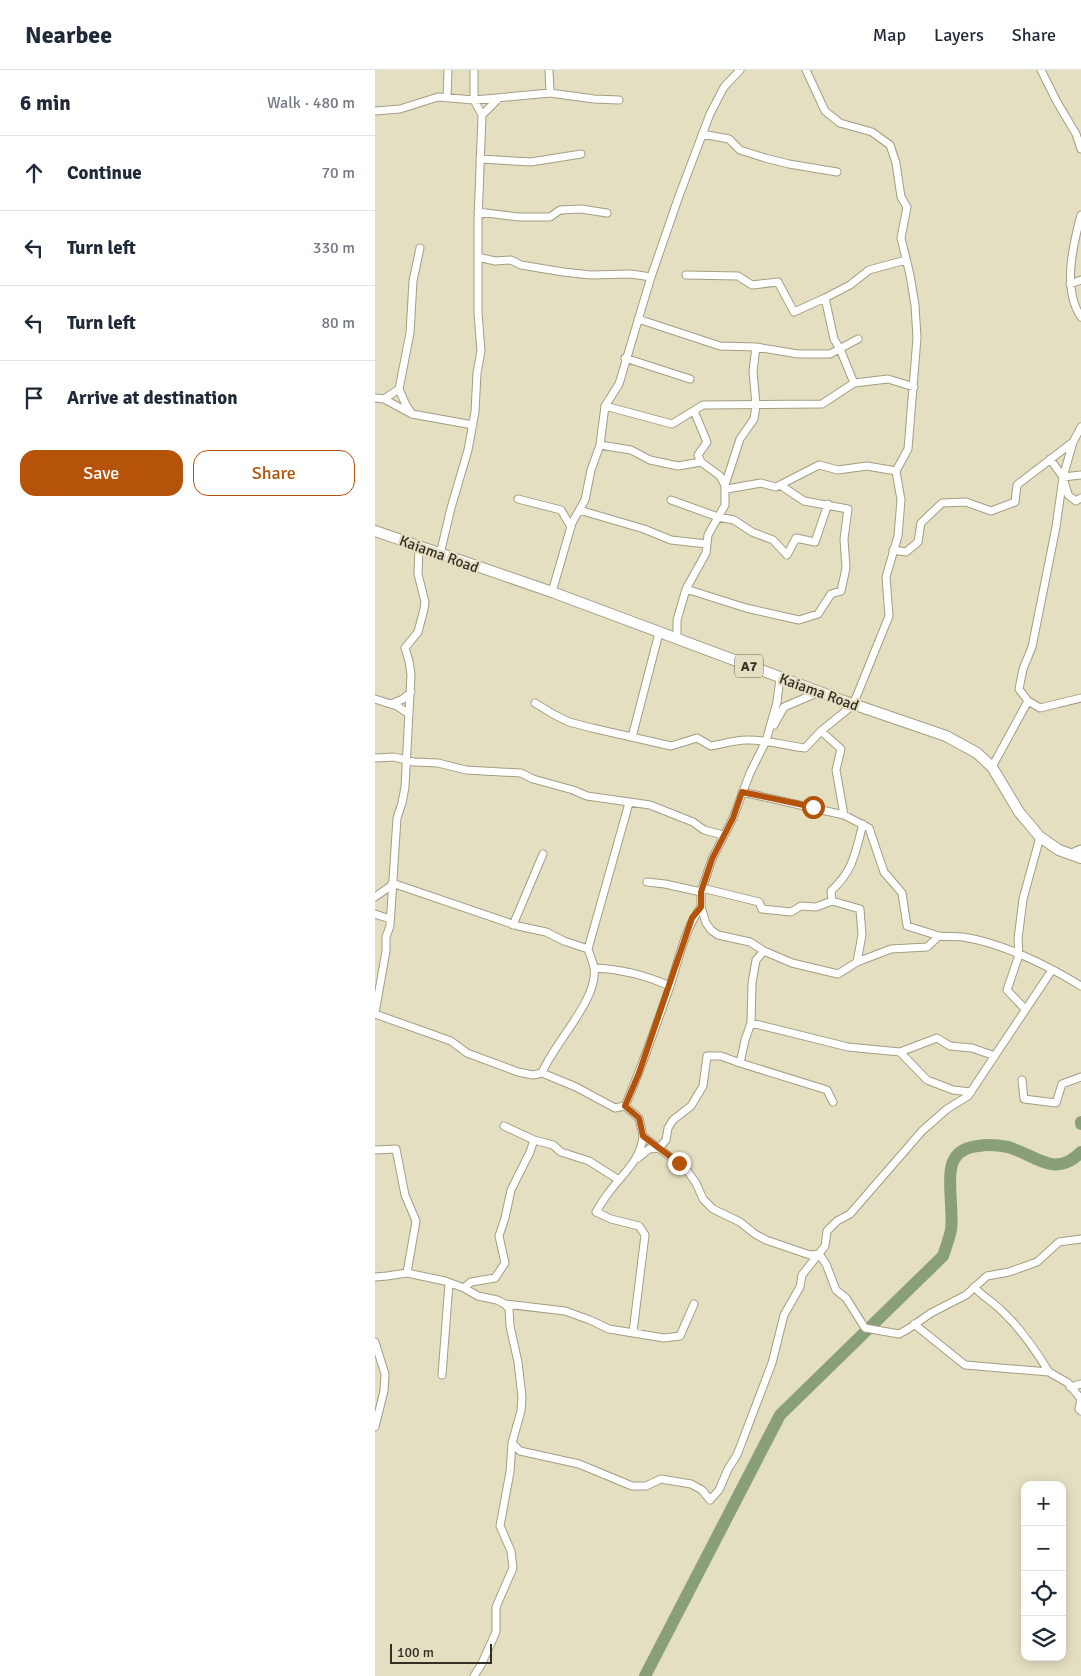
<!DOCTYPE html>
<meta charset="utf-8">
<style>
body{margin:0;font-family:Signika,sans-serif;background:#f2f2f3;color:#1f2937}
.controls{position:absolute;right:15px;bottom:15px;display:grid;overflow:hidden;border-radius:10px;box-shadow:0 2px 12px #0003}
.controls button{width:45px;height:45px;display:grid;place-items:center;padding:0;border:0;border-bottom:1px solid #e0e1e3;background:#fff;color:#1f2937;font:25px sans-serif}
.scale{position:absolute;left:15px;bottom:12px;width:102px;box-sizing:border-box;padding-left:5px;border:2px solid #323025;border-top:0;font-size:14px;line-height:18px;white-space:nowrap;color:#323025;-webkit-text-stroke:4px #e5dfc2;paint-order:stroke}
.stop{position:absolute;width:15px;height:15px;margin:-11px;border:4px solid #b45309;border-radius:50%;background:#fff}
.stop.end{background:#b45309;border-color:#fff;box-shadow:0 1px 5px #0008}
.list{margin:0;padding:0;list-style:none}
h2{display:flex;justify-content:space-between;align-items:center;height:65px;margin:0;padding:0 20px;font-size:21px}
h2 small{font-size:16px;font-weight:400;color:#747a83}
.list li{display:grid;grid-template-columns:32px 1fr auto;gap:15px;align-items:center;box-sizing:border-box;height:75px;padding:0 20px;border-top:1px solid #e0e1e3}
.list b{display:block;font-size:19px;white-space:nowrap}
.list em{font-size:16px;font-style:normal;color:#747a83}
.actions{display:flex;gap:10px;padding:15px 20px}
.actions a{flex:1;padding:11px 0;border:1px solid #b45309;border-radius:15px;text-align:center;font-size:18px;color:#b45309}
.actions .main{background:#b45309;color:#fff}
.icon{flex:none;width:28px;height:28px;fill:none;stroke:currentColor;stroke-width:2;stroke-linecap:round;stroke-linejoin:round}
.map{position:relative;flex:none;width:706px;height:1606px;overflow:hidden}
header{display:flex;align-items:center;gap:30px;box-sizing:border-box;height:70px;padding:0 25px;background:#fff;border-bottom:1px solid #e0e1e3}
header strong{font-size:24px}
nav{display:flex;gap:28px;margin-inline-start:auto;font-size:18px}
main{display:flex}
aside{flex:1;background:#fff}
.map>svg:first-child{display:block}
</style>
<header>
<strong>Nearbee</strong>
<nav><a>Map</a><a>Layers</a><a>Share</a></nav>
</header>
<main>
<aside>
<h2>6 min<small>Walk · 480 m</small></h2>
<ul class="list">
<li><svg class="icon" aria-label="ahead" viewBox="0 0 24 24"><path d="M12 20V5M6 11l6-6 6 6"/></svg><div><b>Continue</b></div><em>70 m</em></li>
<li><svg class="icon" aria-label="left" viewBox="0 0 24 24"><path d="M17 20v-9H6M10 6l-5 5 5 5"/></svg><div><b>Turn left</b></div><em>330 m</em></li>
<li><svg class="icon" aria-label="left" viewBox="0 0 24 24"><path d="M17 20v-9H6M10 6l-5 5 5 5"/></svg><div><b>Turn left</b></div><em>80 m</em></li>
<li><svg class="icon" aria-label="arrive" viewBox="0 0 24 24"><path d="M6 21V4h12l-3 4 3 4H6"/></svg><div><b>Arrive at destination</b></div></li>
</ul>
<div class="actions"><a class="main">Save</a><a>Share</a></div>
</aside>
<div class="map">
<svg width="706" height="1606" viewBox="0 0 706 1606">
<rect width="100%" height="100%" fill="#e5dfc2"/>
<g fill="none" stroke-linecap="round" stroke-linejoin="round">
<path stroke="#889f79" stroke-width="12" d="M706,1052V1054
M270,1606L405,1345L568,1186C571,1177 574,1169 576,1160C579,1142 570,1101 580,1088C585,1080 593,1077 603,1076C613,1074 623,1075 633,1077C661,1085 680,1109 706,1082"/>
<defs>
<path id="minor" d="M431,0L450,41L465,53L497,62L515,75L521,93L526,127L532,137L526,168L535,205L540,235L542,268L533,379L521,401L526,430L523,466L511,507L514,546L478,635L446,661L466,679L461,700L469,745
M666,0L682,32L701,64L706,79
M175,23L219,29L244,30
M72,27L73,0
M0,41L25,39L63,27L99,30L175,23L174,0
M107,45L124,28
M327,64L354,69L365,80L390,88L414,94L462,102
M105,89L156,92L206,84
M103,142L144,147H175L185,140L206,139L232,143
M706,145C698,175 687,219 706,247
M103,187L120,191L136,190L146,195L188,202L216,205L256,204L276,207
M311,205L363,206L377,215L403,212L419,242L450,228
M695,214L706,210
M263,249L345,276L381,277L423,284H455L483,269
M250,288L315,309
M479,313L465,279L459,269L450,228L475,215L494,200L531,190
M0,328L9,329L37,344L98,355
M9,329L24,319
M230,336L297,354L328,335L447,334L479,313L513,309L539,317
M319,341L332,372L323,385L326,392
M37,344L31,335L24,319L35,263L38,211L45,178
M706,357L698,372L688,407L681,457L657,577L648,599L644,619L653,631L665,638L706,628
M225,375L256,380L275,390L303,396L326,392L345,406L352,419L386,413L401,417L444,395L463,400L492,396L521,401
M675,389L688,407L693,425L701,431L706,428
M688,407L706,405
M143,429L186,440L196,457
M296,430L343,447L359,450L377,462L398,470L412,485L421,468L440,472L453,434
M204,440L269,459L296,470L332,474
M518,480L531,482L543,472L546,453L567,433L591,432L616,441L640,432L642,415L698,372
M65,484L76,438L93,380L100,342L102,303L106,281L103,243V151L107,45L99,30V0
M311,519L371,538L424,550L443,544L456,524L466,521L471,498L469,469L473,439L429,431L405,415
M177,522L197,453L210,430L216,400L225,375L230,336L244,314L276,207L304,126L335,44L349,17L365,0
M302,570V550L311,519L331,483L333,465L350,435V415L365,369L379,349L381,335L378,301L381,277
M405,608L402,632L391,671L375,703L358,748L337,789L326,822V837L331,853L336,860L343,865L375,872L389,881L417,893L463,904L482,892L516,879L552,877L564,866C572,867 580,866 588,867C627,873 672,895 706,916
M0,629L22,636L34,644
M160,633L178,644L194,652L217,658L296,676L322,668L336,676C347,674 360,670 371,670C390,669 411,676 430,678L446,661
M16,634L28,629L36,622
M399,655L409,637L444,622
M257,667L284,563
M0,688L19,687L39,692L63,693L91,700L146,703L158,709L198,720L212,726L275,735L318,752L329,760L348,765
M617,697L653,631
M367,722L469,745L494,758L509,802L527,823L532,856L564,866
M694,784L706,779
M272,812L290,814L326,822
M17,813L143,856L171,862L189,871L213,879C215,885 218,892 219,898C224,929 178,974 167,1003L201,1017L240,1038L250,1036L264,1048L268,1066L311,1099L321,1113L328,1129L338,1139L365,1152L380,1164L391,1170L435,1185L444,1184L451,1194L461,1220L471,1228L490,1258L524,1264L533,1259L556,1243L591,1225L612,1206L634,1202L662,1192L684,1172L706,1169
M327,818L384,832L387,839L416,842L426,836L441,837L457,831L456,821C479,800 480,783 488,754
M0,827L17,815
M457,831L485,839L487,865L482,892
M0,844L15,849
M138,855L168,784
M213,879L254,733
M389,881L381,890L377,913L376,953L473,977L525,982L552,1010L578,1020L596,1022
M219,898C247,899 270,905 295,916
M650,939L632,920L644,885L643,869L648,829L665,767
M0,943L11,881V867L15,856L22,748L27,733L30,717L36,605L34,591L30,578L43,562L49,539L50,532L43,504L44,477
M0,944L76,971L92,983L143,1002L158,1005L167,1003
M376,953L370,970L365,993L452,1020L458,1032
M525,982L562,968L575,976L597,978L620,986
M647,1010L649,1029L681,1033L687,1014L706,1007
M250,1036C267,997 281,956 295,916C304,890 309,860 326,837
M159,1070L178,1075L186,1082L214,1091L244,1110
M0,1080L21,1079L30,1125L41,1151L32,1203L70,1211L89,1218L103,1226L122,1230L130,1234L134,1239L135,1256L143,1292L147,1327L146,1341L137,1373L135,1402L125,1456L136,1481L138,1498L121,1537V1562L106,1595L99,1606
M263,1088L274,1079L284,1078L291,1070L293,1058L298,1050L316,1036L328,1016L332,986H346L365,993
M0,1207L12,1206L32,1203
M599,1217C608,1227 620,1233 629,1243C647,1260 661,1281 674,1302
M89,1218L96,1212L120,1208L130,1193L124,1166L130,1148L136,1120L155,1082L159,1070L129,1056
M130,1234L190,1241L215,1250L234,1259L289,1268L305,1266L319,1234
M539,1254L590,1295L674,1302L693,1313L706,1329L704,1339L706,1341
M258,1262L270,1165L264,1156L236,1149L221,1142C225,1136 228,1130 232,1125C246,1105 266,1091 268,1066
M0,1272L10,1304L9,1321L0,1357
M67,1305L74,1213
M695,1317L706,1314
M137,1373L145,1381L204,1394L257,1416H271L286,1409L316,1414L327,1420L335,1430L344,1420L353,1399L362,1385L397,1293L409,1245L425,1217L427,1205L450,1176L452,1161L462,1151L475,1144L547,1061L572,1039L593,1026L677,900"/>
<path id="highway" d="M0,461L177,522L469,631L571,666L602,683L617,697L644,742L665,767L684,780L706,788"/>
</defs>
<use href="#minor" stroke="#a39d82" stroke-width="9"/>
<use href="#highway" stroke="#a39d82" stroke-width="12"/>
<use href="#minor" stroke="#fff" stroke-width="7"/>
<use href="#highway" stroke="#fff" stroke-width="10"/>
</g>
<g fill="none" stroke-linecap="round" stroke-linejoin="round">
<path stroke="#b45309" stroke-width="6" d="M304,1093L268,1066L264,1048L250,1036L264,1003L317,848L326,837V822L337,789L358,748L367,722L438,737"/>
</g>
<g text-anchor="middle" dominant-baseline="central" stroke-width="4.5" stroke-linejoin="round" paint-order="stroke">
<rect fill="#e5dfc2" stroke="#686454" stroke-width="1" x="360" y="584.5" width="28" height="23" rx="4"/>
<g font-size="14" font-weight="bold" fill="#323025">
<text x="374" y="596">A7</text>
</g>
<g font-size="15" fill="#323025" stroke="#e5dfc2">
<text transform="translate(64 484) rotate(20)">Kaiama Road</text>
<text transform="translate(444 622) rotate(20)">Kaiama Road</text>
</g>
</g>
</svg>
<div class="controls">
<button>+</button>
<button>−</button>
<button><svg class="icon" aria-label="locate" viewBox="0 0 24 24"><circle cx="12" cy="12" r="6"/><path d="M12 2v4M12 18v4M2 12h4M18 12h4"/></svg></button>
<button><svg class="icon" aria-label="layers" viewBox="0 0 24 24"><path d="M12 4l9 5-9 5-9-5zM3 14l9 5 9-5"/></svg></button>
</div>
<div class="scale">100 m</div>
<div class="stop" style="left:438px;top:737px"></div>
<div class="stop end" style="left:304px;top:1093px"></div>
</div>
</main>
